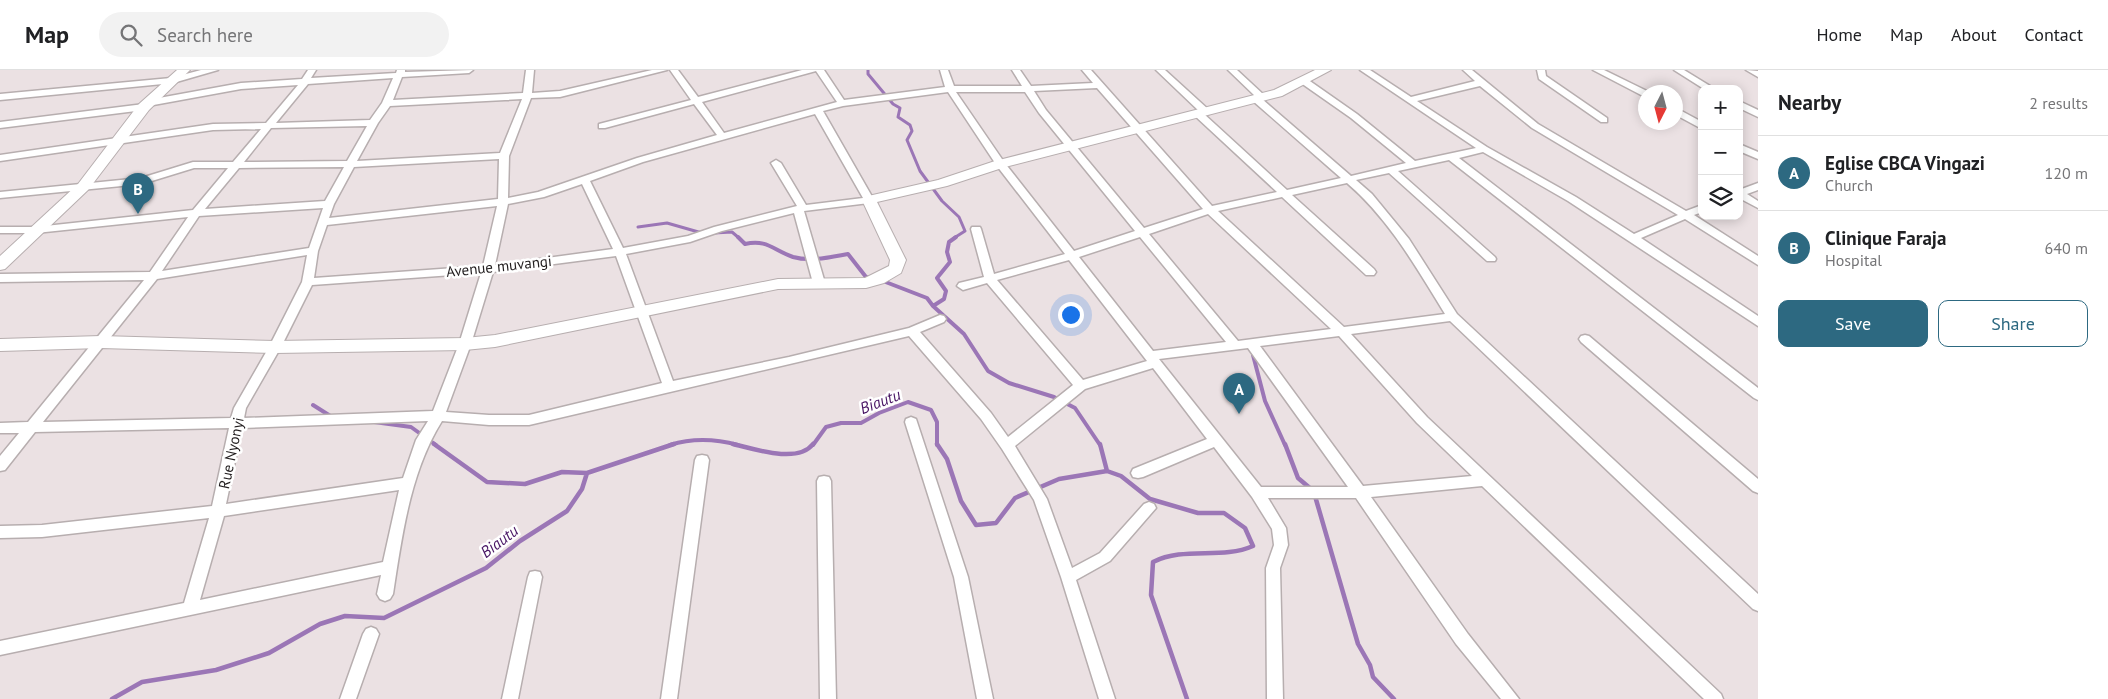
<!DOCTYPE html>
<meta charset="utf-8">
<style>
body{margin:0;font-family:"PT Sans",sans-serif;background:#f2f2f2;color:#202124}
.controls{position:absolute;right:15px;top:15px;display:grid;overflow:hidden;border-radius:10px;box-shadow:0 2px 12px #0003}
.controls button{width:45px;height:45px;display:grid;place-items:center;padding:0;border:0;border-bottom:1px solid #e0e0e0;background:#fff;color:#202124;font:25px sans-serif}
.compass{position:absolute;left:1638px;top:15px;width:45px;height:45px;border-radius:50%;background:#fff;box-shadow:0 2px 12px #0003;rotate:186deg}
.you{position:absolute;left:1070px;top:244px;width:18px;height:18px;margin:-12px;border:4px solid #fff;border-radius:50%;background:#1a73e8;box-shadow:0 0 0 8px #1a73e833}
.badge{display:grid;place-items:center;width:32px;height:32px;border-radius:50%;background:#2d6981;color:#fff;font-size:16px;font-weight:700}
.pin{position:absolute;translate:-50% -41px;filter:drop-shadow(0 1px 2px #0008)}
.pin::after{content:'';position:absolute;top:26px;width:18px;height:15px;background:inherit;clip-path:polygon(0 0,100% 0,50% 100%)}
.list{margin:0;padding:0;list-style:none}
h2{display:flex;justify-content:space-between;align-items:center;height:65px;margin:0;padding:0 20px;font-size:21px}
h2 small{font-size:16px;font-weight:400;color:#757577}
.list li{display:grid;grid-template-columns:32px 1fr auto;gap:15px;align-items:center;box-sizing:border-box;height:75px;padding:0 20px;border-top:1px solid #e0e0e0}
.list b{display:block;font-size:19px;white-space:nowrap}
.list p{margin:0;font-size:16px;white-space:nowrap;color:#757577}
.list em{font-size:16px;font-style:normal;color:#757577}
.actions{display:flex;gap:10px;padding:15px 20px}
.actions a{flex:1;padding:11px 0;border:1px solid #2d6981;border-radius:10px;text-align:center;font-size:18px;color:#2d6981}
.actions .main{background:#2d6981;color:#fff}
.icon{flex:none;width:28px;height:28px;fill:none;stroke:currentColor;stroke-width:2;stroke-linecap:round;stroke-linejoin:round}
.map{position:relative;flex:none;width:1758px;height:629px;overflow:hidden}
header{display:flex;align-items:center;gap:30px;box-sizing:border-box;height:70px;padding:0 25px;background:#fff;border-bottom:1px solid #e0e0e0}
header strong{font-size:24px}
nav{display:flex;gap:28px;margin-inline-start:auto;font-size:18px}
.search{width:350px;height:45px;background:#f2f2f2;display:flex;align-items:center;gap:12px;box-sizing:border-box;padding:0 18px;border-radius:28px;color:#757577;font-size:19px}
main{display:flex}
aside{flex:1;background:#fff}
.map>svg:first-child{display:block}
</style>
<header>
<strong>Map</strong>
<div class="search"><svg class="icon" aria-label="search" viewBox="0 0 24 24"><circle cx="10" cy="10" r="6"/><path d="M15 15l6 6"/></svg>Search here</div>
<nav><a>Home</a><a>Map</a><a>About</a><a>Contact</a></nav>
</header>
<main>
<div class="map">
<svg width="1758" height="629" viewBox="0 0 1758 629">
<rect width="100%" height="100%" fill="#ebe1e3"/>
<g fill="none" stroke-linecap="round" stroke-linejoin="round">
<path stroke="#9b76b6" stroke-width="3" d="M868,0V4L893,34L900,38L898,47L910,55L912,61L907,70L920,101L942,131L959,147L965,161L954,168
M638,157L667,153L702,163
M714,163L732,162L739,168"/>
<path stroke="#9b76b6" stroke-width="4" d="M738,167L745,174C767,169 773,180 793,187C811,192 831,187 848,184L866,207L871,208
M956,167L949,172L947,182L950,192L937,208L946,221L944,229L933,236L964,264L988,301L1009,313L1054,327L1075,338L1100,375
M883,211L927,228L933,236
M1253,285L1265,331L1285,375
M313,335L332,347
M374,352L411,357L436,375
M670,375C692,368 716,369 738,375
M813,375L826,357L841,353H861L879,343L908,332L931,340L937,352V375"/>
<path stroke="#9b76b6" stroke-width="4.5" d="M434,374L487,412L525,414L562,402L587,403
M733,374C754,379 798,394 813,374
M937,374L947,389L961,431L976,455L996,453L1015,428L1059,409L1107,401L1121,406L1150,429L1198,443H1224L1245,458L1253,476C1221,490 1185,476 1153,492L1151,525L1187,629
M1100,374L1107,401
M1285,374L1298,408L1311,419
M1315,426L1358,574L1370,595L1373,607L1394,629
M112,629L142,612L216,600L269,583L320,554L345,546L384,548L486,498L520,471L567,441L582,419L587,403L674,374"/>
<defs>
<path id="street" d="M201,0H218L173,13L0,30V24L171,8Z
M308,0H316L311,8L396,3L397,0H405V2L473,0L469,3L402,7L393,30L523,23L526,0H534L532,23L560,21L652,0H667L560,27L531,28L509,86L508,128L538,122L637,88L717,65L694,34L605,58H599V54L691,30L670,0H678L698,27L802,0H824L844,30L945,17L940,0H948L954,16H1022L1012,0H1020L1031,16L1093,13L1082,0H1091L1212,136L1277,122L1195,46V42H1200L1156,0H1165L1209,40V44H1204L1287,120L1341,108L1253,31L1251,29L1255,26L1228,0H1237L1264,25L1266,27L1262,29L1351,106L1406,93L1351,48L1301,13V9H1307L1357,44L1415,91L1476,78L1360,0H1370L1411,27L1475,11L1463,0H1472L1538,54L1686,141L1702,135V142L1694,145L1758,186V195L1685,149L1641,168L1758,246V256L1568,131L1483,82L1459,88L1758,318V330L1754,328L1449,90L1398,101L1495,187L1496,189L1495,191H1487L1389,103L1356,110L1372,124L1409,169L1457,244L1758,524V541L1753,539L1450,251L1351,264L1427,347L1721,624L1723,629H1704L1482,416L1371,427L1468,564L1519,629H1501L1456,574L1356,428H1268L1286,458L1288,475L1280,498L1283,629H1267L1266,498L1274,475L1272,459L1252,427L1214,377L1143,407L1138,408L1133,407L1131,403L1133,399L1207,369L1153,298L1085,319L1015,376L1047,429L1072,498L1100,483L1144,434L1149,432L1154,434L1156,438L1110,491L1076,510L1115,629H1099L1061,507L1034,430L1002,379L981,349L909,266L529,355H489L442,351C410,402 402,466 393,524L390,529L385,531L380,529L377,524L381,505L0,585V571L184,533L209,448L42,467L0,468V456L42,455L212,436L229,358L35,362L5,400L0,401V386L19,363H0V353L28,352L144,210L0,212V204L150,202L188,147L36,163H0V157H36L193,140L228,98H194L142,114L0,128V122L141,108L193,92H233L261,59L213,60L0,91V85L213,54L266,53L298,15L241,19L148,36L147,39L144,40L0,58V52L144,34L145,31L148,30L241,13L302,9ZM816,1L837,32L724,63L702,32ZM393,8L382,33L370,50L276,53L308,14ZM1480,16L1532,58L1678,145L1634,164L1576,127L1487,77L1417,31ZM1097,18L1203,139L1144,158L1046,40L1034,21ZM948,22L997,96L1065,184L994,204L981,159L980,157H972L971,159L984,207L959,213L957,216L963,220L987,213L1073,315L1008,367L991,343L920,262L944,252L946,249L944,246L940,245L909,258L789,287L673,311L626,184L690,172L722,161L794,143L813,213L815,216H823L825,213L804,141L869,133L874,130L823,41L843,36ZM956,22H1025L1039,43L1135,161L1074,181L1004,92ZM522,29L500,83L357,91L378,53L390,36ZM815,44L863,128L806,135L781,93L776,90L771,93L797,136L714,157L688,166L623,178L590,111L643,92ZM367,56L347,91L244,92L271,58ZM499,89L498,129L329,148L334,134L354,97ZM344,97L325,131L205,139L239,98ZM1347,113C1389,149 1416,197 1445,244L1344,257L1218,141L1282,127L1366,205H1374L1376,202L1374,199L1292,125ZM582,114L613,179L495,195L508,134L544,127ZM497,136L483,196L314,208L318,181L327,155ZM323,138L309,178L162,201L199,146ZM1208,144L1331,259L1238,271L1149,164ZM1140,167L1226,272L1153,281L1079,187ZM307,185L302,212L269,277L234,338L231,348L43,352L157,209ZM616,186L662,313L529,345H489L446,342L471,274L493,202ZM1069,190L1147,291L1083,310L997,210ZM481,203L459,274L433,341L244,348L246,338L281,277L312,215ZM1339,266L1417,353L1472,406L1363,416L1260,276ZM1248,278L1348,417H1261L1159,289ZM428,351L416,370L403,408L226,434L242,358ZM399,420L383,492L200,530L224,446Z
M1537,0H1545L1546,6L1607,48V52H1601L1539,9Z
M1593,0H1604L1649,22H1646V27L1643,26Z
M1674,0H1684L1715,19H1704Z
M1746,0L1758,1V7Z
M1739,31L1758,40V47L1739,38Z
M1676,38L1702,52V59L1676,45Z
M1739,74L1758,82V89L1739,81Z
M1758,113V120L1747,124L1758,131V138L1739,128V120Z
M1585,265L1589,266L1758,409V423L1753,421L1581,272L1579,269L1581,266Z
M911,347L916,349L917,352L968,507L993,629H977L954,507L905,352L906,349Z
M702,385L707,386L709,390L677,629H661L695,390L697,386Z
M824,406L829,407L831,411L836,629H820L817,411L819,407Z
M535,501L540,502L542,507L518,629H502L528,507L530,502Z
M371,557L376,559L379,564L356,629H340L363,564L366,559Z"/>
<path id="secondary" d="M177,0H190L149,40L88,120L5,199L0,200V186L78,114L139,34Z
M1315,0H1331L1282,26L1005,97L947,116L877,132L906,190L901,203L884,213L866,218L778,219L495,277L465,280L275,283L101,278L0,281V269L101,266L275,271L465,268L495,265L778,209L865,208L889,196L890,190L862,130L864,127L938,110L995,91L1274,20Z"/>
</defs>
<use href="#street" stroke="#b7aeaf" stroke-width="3"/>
<use href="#secondary" stroke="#b7aeaf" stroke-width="2"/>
<use href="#street" fill="#fff" fill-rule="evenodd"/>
<use href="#secondary" fill="#fff" fill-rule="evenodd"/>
</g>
<g text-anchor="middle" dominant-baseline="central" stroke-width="5" stroke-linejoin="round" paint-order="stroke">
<g font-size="15" fill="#211d1e" stroke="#fff">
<text transform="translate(499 196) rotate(-6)">Avenue muvangi</text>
<text transform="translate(231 383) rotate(-78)">Rue Nyonyi</text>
</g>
<g font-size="16" font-style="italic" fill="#481564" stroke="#fff">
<text transform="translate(880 331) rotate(-21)">Biautu</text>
<text transform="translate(499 471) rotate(-37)">Biautu</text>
</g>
</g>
</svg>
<div class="controls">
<button>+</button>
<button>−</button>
<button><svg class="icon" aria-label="layers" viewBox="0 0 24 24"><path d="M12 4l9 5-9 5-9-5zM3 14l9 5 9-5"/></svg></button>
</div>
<svg class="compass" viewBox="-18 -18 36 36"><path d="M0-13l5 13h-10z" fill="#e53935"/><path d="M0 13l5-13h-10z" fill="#757577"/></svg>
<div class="you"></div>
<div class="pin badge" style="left:1239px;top:344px">A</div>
<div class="pin badge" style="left:138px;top:144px">B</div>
</div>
<aside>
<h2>Nearby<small>2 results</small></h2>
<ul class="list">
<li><span class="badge">A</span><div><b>Eglise CBCA Vingazi</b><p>Church</p></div><em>120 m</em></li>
<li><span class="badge">B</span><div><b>Clinique Faraja</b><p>Hospital</p></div><em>640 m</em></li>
</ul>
<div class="actions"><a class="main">Save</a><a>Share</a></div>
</aside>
</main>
